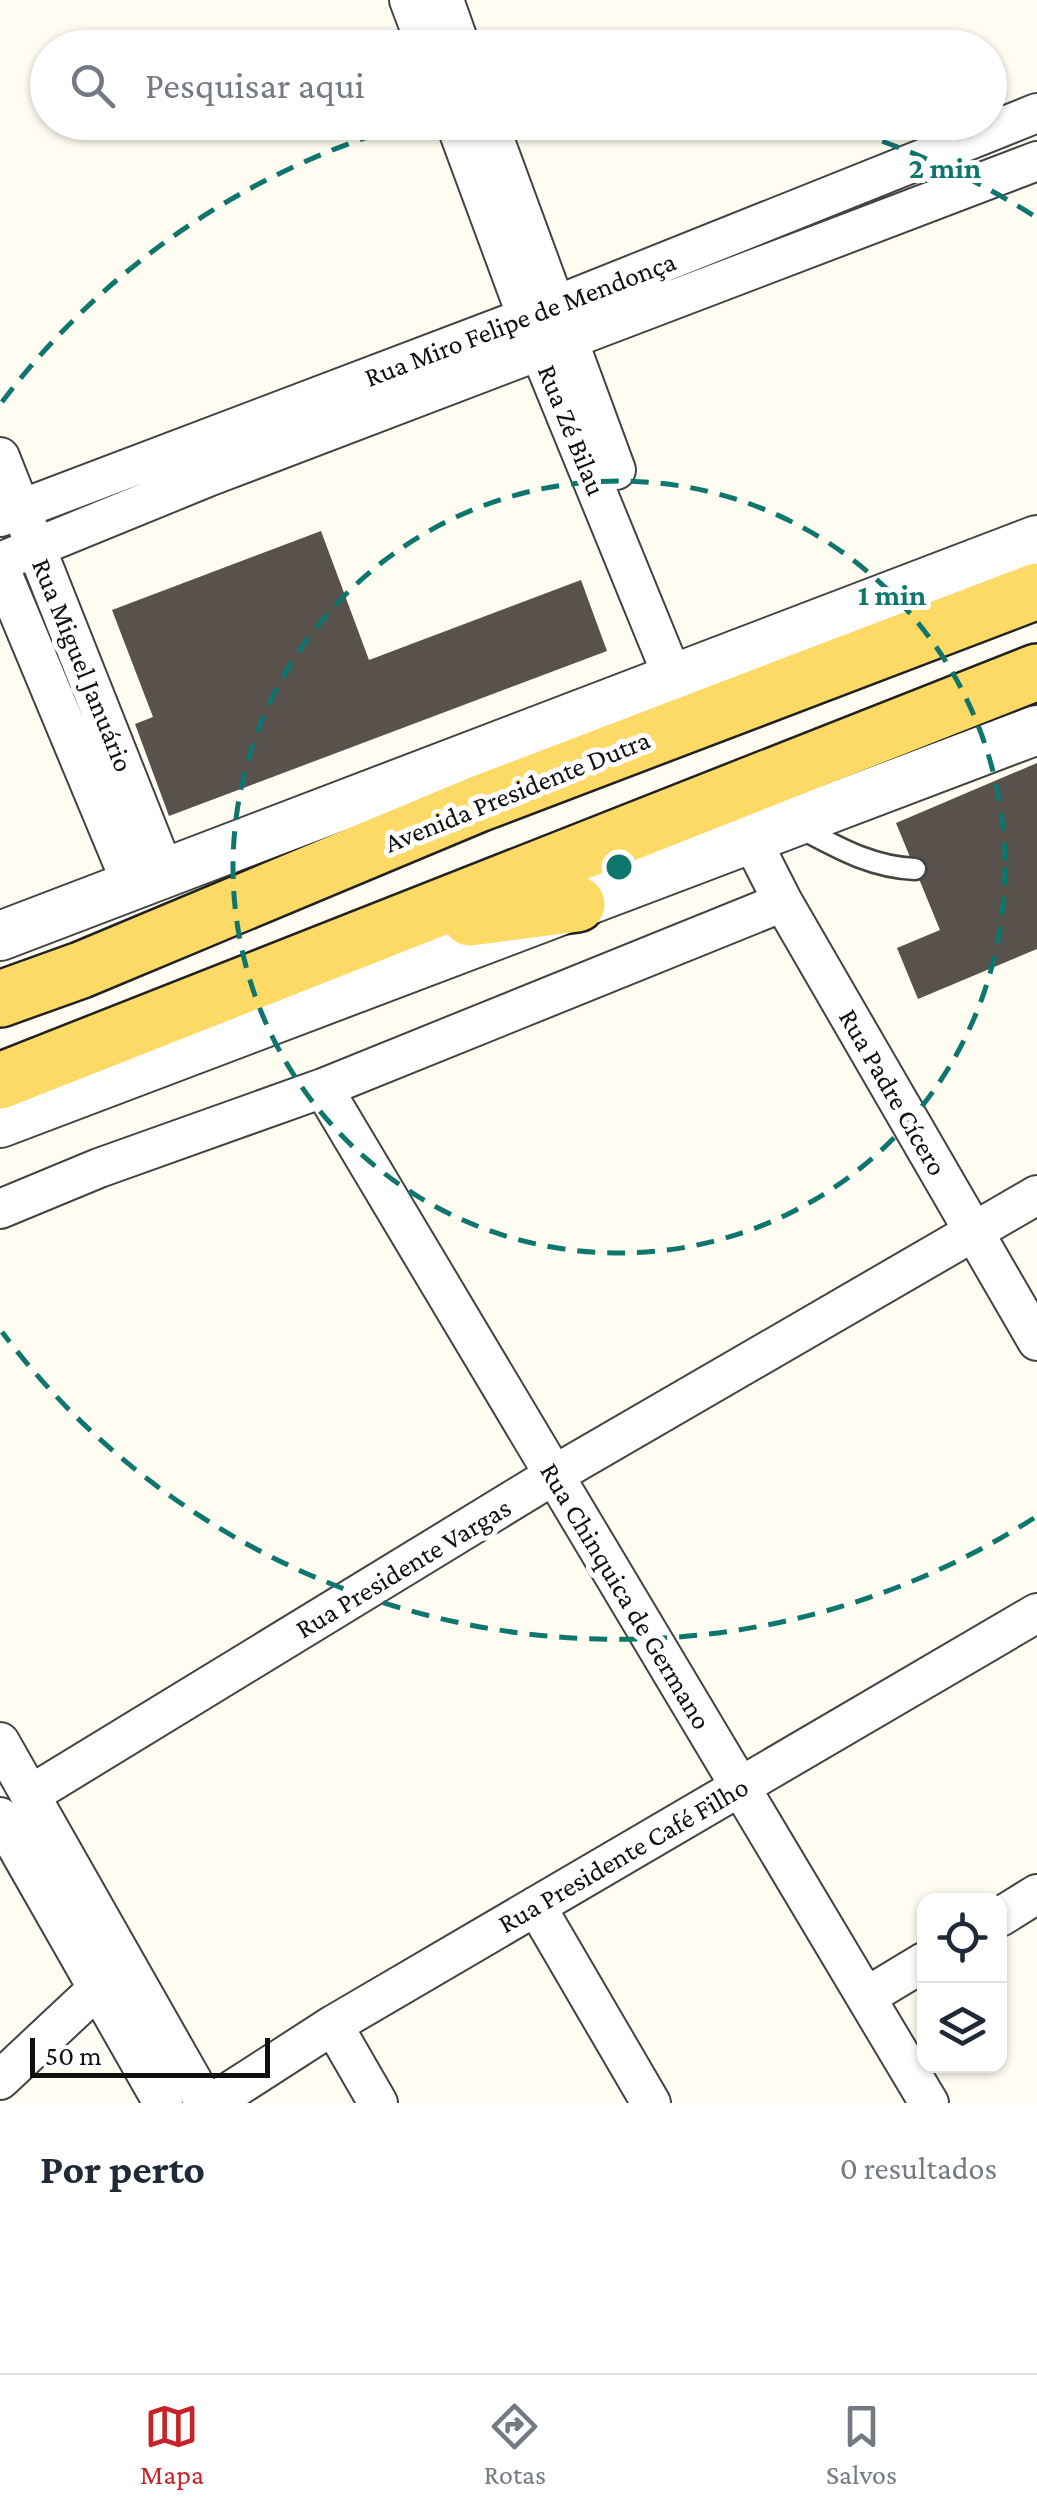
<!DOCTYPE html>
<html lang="pt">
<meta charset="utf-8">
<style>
body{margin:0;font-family:"Crimson Pro",serif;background:#f6f6f7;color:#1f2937}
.controls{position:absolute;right:30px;bottom:30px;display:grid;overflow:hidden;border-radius:20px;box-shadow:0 2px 8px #0004}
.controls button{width:90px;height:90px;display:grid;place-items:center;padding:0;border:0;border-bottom:2px solid #e0e1e3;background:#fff;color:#1f2937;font:50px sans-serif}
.scale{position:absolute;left:30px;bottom:25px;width:240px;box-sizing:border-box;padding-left:10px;border:5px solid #101010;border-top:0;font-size:28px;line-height:35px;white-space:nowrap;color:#101010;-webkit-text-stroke:8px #fff;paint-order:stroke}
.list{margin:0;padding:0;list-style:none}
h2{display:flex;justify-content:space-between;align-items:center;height:130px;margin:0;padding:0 40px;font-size:42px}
h2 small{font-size:32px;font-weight:400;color:#747a83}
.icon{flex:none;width:55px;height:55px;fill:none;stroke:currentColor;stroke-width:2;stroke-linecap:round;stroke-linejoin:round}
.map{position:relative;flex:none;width:1037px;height:2103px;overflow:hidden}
.search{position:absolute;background:#fff;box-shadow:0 2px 8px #0004;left:30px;right:30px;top:30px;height:110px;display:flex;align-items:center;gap:25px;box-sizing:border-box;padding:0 35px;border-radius:55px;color:#747a83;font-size:38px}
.sheet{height:270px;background:#fff}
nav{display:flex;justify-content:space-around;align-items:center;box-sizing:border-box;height:140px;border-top:2px solid #e0e1e3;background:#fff;font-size:28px;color:#747a83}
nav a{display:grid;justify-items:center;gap:5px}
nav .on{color:#c62227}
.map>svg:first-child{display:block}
</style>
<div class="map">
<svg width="1037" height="2103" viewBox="0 0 1037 2103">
<rect width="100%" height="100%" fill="#fffdf2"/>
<path fill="#59514c" d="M321,531L369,660L581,580L607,651L169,816L135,724L153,717L112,610Z
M1037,763V949L918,999L897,948L940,930L896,823Z"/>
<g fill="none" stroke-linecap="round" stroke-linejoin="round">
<defs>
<path id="service" d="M795,825C835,846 869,867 915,869"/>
<path id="minor" d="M409,0L427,48
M444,0L461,48
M455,122L540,352L674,680
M488,122L616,470
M0,457L165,873
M0,517L527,317L1037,113
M0,562L208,477L1037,161
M0,568L132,885
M752,841L783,902L1037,1341
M323,1088L929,2103
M0,1209L99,1168L323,1088L783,902
M0,1742L205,2103
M30,1795L554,1475L1037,1195
M0,1817L163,2103
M536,1906L651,2103
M1000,1917L1037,1894
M866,1997L924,1962
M333,2025L378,2103
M0,2080L113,1974
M212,2103L333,2025L1037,1613"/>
<path id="tertiary" d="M0,936L1037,540
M0,1123L1037,730"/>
<path id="primary" d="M470,918L577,904
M0,999L81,970L478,804L1037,591
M0,1081L1037,672"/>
</defs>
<use href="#service" stroke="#434343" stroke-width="25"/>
<use href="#minor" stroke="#434343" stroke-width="42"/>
<use href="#tertiary" stroke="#434343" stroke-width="52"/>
<use href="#primary" stroke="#212121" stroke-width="60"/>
<use href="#service" stroke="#fff" stroke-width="20"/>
<use href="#minor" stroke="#fff" stroke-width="38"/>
<use href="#tertiary" stroke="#fff" stroke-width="48"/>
<use href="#primary" stroke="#fcda65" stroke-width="55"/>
</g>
<g fill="none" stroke="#0f766e" stroke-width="5" stroke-dasharray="18 12">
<circle cx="619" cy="867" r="386"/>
<path d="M1034 1518A772 772 0 0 1 2 1332M2 402A772 772 0 0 1 413 123M825 123A772 772 0 0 1 1034 216"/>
</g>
<g text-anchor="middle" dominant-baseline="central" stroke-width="10" stroke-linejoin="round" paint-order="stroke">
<g font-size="28" fill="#101010" stroke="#fff">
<text transform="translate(520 319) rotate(-21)">Rua Miro Felipe de Mendonça</text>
<text transform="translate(572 430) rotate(68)">Rua Zé Bilau</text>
<text transform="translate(83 665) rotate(68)">Rua Miguel Januário</text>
<text transform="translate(517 791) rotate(-22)">Avenida Presidente Dutra</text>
<text transform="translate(893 1092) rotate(60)">Rua Padre Cícero</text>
<text transform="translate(403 1568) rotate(-31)">Rua Presidente Vargas</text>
<text transform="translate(626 1596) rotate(59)">Rua Chinquica de Germano</text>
<text transform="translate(623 1855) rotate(-30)">Rua Presidente Café Filho</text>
</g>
</g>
<circle cx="619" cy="867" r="15" fill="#0f766e" stroke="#fff" stroke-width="5"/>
<g font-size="30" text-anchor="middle" font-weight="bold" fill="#0f766e" stroke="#fff" stroke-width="10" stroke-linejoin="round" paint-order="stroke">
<text x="945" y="178">2 min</text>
<text x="892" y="605">1 min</text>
</g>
</svg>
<div class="controls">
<button><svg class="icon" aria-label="locate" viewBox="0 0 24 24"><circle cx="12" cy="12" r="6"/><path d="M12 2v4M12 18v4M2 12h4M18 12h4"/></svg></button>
<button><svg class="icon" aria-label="layers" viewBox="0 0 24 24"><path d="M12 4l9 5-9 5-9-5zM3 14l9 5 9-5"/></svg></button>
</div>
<div class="scale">50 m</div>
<div class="search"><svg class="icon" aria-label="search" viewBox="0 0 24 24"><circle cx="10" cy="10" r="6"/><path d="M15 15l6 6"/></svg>Pesquisar aqui</div>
</div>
<section class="sheet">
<h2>Por perto<small>0 resultados</small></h2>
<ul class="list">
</ul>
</section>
<nav>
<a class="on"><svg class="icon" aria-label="map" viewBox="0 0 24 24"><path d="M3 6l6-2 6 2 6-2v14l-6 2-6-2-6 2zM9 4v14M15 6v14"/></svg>Mapa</a>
<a><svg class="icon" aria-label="directions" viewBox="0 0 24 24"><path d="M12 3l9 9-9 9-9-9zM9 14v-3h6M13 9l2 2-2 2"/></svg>Rotas</a>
<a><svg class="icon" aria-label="saved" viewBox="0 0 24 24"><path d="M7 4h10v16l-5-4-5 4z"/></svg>Salvos</a>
</nav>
